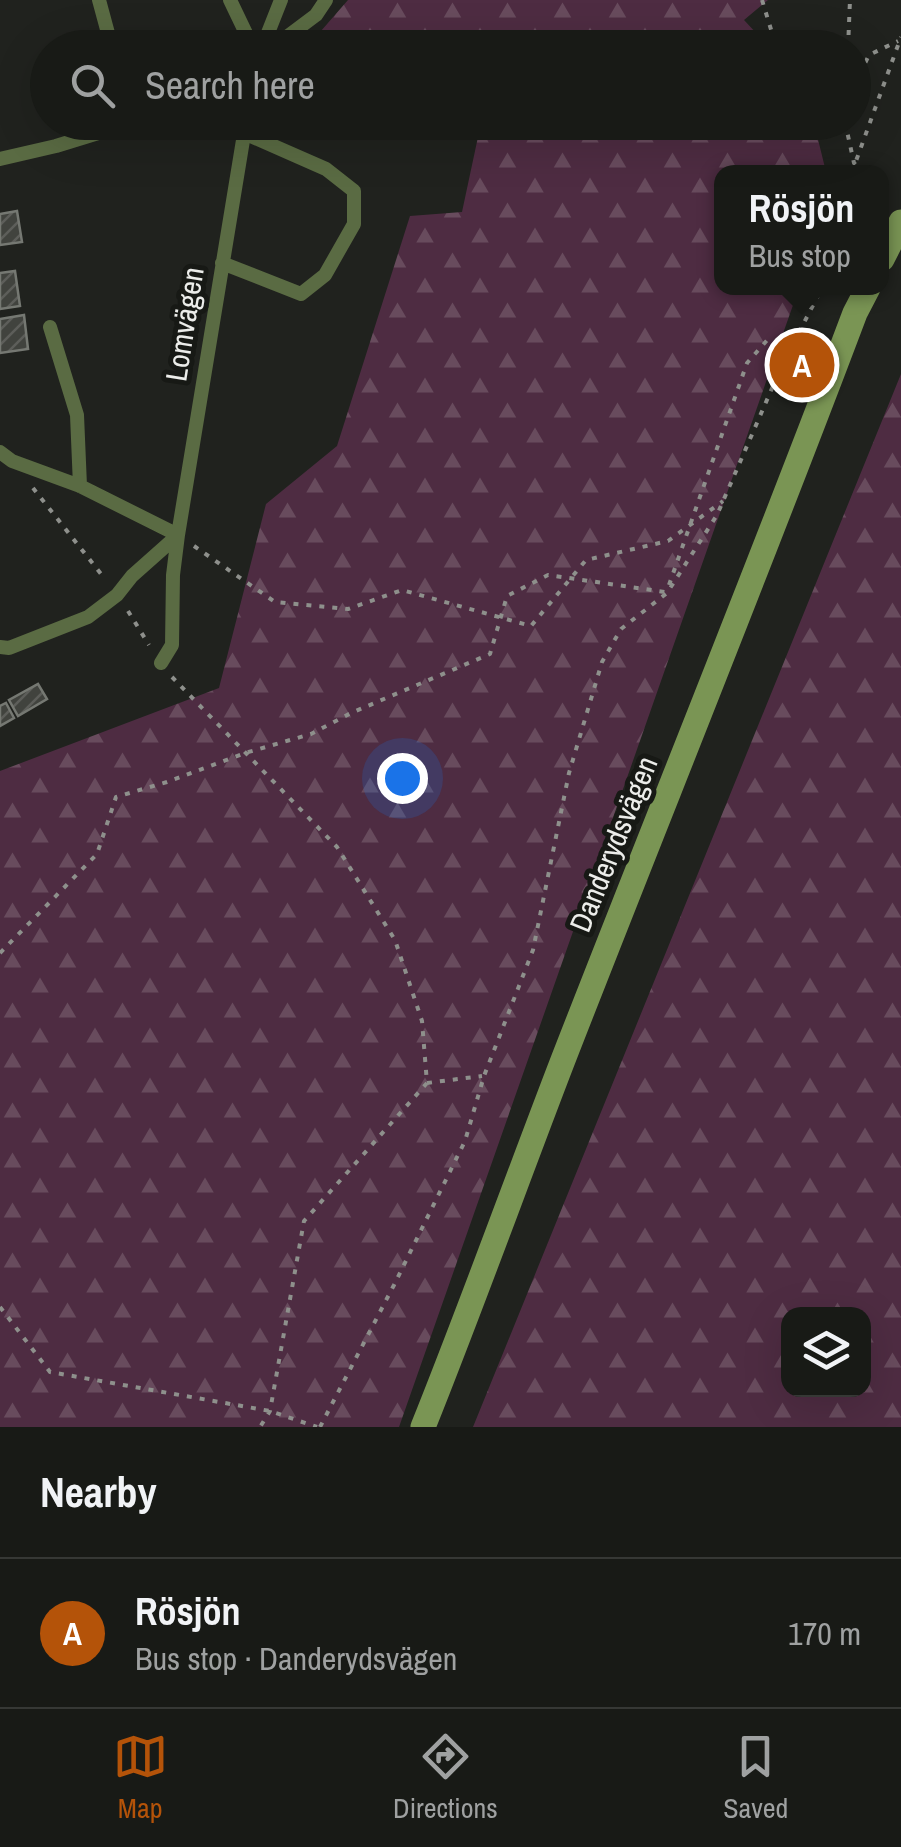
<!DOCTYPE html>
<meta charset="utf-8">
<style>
body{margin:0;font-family:"Archivo Narrow",sans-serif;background:#252723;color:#f1f3f6}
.controls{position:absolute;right:30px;bottom:30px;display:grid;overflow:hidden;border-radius:20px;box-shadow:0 10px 40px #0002}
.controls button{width:90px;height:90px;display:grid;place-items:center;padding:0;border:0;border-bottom:2px solid #363835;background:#181a16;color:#f1f3f6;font:50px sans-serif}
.you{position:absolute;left:402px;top:778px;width:35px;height:35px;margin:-25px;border:8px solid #fff;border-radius:50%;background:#1a73e8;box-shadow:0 0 0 15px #1a73e833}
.badge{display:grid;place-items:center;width:65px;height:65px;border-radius:50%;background:#b45309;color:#fff;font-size:32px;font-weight:700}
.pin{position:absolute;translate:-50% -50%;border:5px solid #fff;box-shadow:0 2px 10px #0006}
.popup{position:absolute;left:714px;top:165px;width:175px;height:130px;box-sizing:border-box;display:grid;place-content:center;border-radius:20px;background:#181a16;filter:drop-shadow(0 2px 8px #0005);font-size:32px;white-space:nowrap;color:#9fa1a1}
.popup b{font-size:38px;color:#f1f3f6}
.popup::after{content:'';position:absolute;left:50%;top:100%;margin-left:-20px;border:20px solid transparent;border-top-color:#181a16}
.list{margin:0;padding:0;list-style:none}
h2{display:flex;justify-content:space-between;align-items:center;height:130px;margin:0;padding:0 40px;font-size:42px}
h2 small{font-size:32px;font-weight:400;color:#9fa1a1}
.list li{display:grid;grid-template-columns:65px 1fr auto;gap:30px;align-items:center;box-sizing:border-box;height:150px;padding:0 40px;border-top:2px solid #363835}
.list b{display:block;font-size:38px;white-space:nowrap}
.list p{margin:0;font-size:32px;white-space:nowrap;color:#9fa1a1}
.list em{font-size:32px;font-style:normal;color:#9fa1a1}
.icon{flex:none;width:55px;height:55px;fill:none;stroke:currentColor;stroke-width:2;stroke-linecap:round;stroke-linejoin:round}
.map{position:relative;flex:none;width:901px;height:1427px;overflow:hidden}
.search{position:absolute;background:#181a16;box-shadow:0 10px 40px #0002;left:30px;right:30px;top:30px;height:110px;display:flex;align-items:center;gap:25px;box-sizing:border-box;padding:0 35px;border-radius:55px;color:#9fa1a1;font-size:38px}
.sheet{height:280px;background:#181a16}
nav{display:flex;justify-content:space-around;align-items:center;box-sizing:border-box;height:140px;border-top:2px solid #363835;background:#181a16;font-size:28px;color:#9fa1a1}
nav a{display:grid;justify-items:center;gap:5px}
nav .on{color:#b45309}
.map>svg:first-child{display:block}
</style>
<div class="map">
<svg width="901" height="1427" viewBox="0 0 901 1427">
<defs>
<pattern id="forest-firs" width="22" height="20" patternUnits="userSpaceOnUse" patternTransform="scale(2.5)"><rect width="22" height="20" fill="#4e2c42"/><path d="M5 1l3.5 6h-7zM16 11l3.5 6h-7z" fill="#684b5d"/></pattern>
<pattern id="building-hatch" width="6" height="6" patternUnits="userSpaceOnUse" patternTransform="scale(2.5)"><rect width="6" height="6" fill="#41433e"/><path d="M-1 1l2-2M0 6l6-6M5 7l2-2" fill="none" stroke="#5d5e5a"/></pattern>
</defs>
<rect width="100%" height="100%" fill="#20221e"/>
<path fill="url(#forest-firs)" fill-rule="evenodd" d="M348,0H768L744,20L769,47H307Z
M423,123H814L826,172H722V288H799L399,1427H0V771L219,688L266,504L337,446L410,216L462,212L478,137Z
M901,374V1427H473ZM864,1314V1390H788V1314Z"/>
<path fill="url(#building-hatch)" stroke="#757872" stroke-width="2.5" d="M17,211L22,242L0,245V214Z
M15,271L20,306L0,309V273Z
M24,315L28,349L0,353V319Z
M38,684L47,699L18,716L9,700Z
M6,703L14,718L0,726V706Z"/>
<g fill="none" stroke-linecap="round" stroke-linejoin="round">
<path stroke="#8e908c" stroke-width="4" stroke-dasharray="5 8" stroke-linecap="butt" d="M762,0L773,36L782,48
M848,48L850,0
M854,86L869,55L898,41
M845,122L854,163L863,172
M852,172L901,37
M882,187L890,193
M783,363L803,379
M33,488L105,579
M194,546L275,602L348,609L402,590L531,626L586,560L668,541L723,501
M669,585L747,363L769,338
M128,611L149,645
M172,677L337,847L395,940L422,1021L427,1083L304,1221L270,1411L260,1427
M0,953L97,854L116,797L167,782L245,753L311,734L351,713L490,654L507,596L548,575L665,592
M427,1083L482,1076
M0,1307L50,1372L270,1411L317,1427
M320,1427L394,1285L465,1141L484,1076L533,950L569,773L602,662L621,629L667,593L717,515L783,363L822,288"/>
<path stroke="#5a6b43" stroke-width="14" d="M99,0L112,48
M230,0L253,48
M262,48L281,0
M272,48L316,15L326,0
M0,159L56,146L134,122
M222,263L301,294L325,275L354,224V191L326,169L244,133
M50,327L77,415L80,486
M0,452L12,461L80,486L178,535
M0,647L9,648L88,617L117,595L132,576L177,536
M161,663L172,645L173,575L178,535L246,122"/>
<path stroke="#7a9554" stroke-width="25" d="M882,259L901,222
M423,1427C472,1305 516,1182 563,1060C660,811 761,563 855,313L868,288"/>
</g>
<g text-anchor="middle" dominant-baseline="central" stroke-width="10" stroke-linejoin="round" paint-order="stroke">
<g font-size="30" fill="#ecedea" stroke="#171915">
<text transform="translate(184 324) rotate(-81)">Lomvägen</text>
<text transform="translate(613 844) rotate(-68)">Danderydsvägen</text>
</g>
</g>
</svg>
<div class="controls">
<button><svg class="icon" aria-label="layers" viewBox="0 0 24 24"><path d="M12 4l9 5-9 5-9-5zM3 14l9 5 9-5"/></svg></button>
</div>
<div class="you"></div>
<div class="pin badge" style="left:802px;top:365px">A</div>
<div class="popup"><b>Rösjön</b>Bus stop</div>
<div class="search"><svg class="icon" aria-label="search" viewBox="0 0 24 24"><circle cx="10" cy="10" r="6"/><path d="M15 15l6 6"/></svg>Search here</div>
</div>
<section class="sheet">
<h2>Nearby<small></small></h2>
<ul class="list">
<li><span class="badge">A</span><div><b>Rösjön</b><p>Bus stop · Danderydsvägen</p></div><em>170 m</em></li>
</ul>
</section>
<nav>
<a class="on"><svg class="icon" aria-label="map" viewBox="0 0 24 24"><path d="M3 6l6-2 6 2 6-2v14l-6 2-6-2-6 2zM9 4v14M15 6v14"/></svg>Map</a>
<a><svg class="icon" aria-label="directions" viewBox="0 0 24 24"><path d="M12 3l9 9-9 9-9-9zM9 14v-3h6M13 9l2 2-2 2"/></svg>Directions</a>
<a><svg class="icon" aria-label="saved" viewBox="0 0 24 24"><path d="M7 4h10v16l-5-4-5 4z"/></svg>Saved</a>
</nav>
